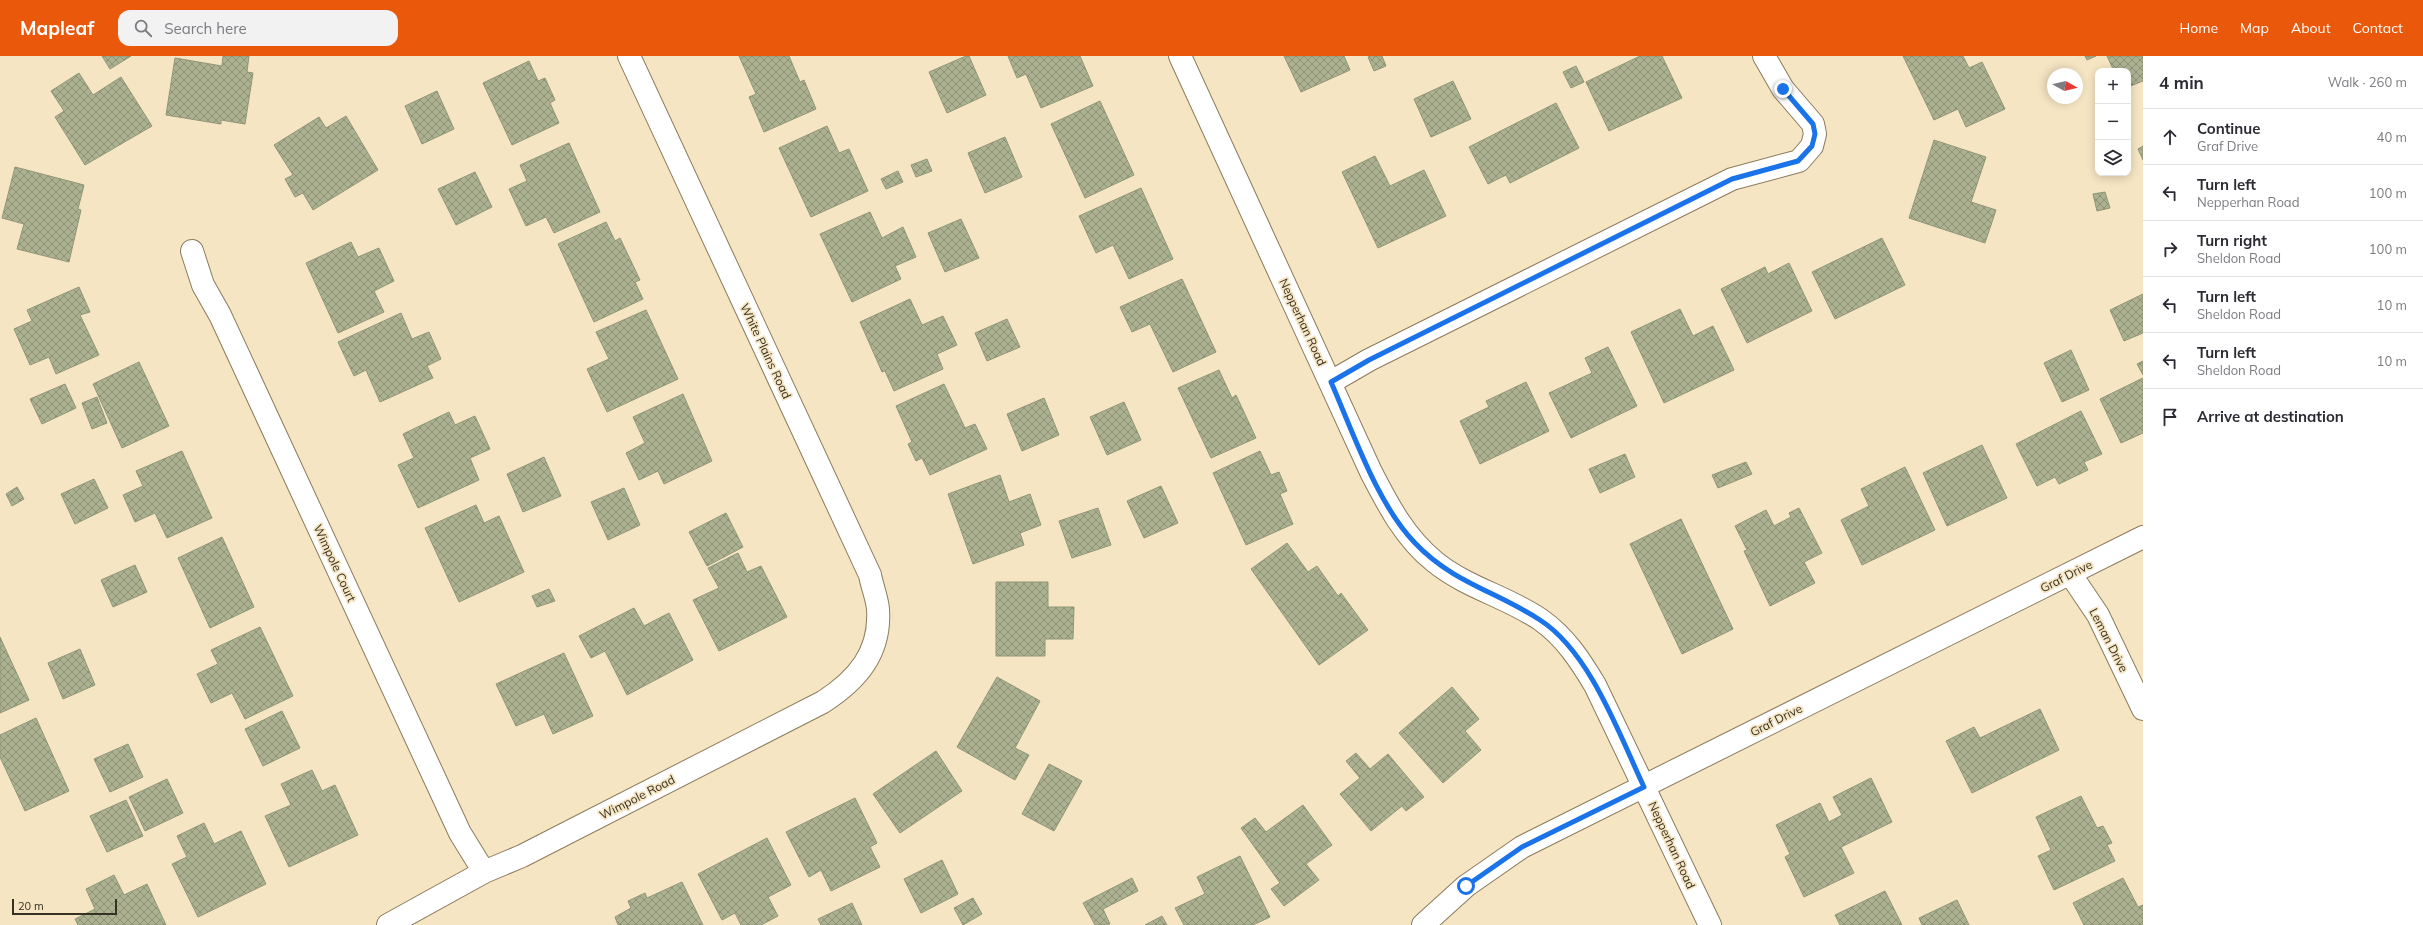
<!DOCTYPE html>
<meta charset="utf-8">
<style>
body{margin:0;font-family:Mulish,sans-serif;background:#f2f2f3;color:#2b2b33}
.controls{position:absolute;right:12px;top:12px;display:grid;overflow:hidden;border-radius:8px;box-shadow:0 2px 10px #0003}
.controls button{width:36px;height:36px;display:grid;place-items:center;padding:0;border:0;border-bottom:1px solid #e1e1e2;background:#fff;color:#2b2b33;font:20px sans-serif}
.compass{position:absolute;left:2047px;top:12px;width:36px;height:36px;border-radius:50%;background:#fff;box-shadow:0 2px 10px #0003;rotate:98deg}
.scale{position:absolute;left:12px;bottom:10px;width:105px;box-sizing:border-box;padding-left:4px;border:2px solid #373124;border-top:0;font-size:11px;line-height:14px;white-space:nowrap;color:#373124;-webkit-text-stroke:3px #f5e5c3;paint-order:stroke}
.stop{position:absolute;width:12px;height:12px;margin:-9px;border:3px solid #1a73e8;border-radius:50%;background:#fff}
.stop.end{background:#1a73e8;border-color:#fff;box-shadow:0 1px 4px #0008}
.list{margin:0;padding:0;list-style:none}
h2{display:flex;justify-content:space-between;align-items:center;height:52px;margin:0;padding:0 16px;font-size:17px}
h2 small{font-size:13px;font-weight:400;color:#7c7c81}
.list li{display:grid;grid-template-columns:26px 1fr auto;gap:12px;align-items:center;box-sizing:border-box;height:56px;padding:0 16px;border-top:1px solid #e1e1e2}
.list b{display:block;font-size:15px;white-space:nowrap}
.list p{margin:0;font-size:13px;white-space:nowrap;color:#7c7c81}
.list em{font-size:13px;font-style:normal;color:#7c7c81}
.icon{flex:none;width:22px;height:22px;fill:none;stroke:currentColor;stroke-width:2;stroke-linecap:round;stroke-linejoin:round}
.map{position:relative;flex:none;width:2143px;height:869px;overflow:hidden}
header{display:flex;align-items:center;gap:24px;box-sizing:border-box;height:56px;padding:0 20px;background:#ea580c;color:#fff}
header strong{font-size:19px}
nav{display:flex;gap:22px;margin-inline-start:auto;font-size:14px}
.search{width:280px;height:36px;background:#f2f2f3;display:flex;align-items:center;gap:10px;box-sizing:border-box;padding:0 14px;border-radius:12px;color:#7c7c81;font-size:15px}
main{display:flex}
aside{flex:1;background:#fff}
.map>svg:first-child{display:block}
</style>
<header>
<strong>Mapleaf</strong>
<div class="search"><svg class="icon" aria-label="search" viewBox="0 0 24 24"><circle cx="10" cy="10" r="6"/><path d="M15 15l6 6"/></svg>Search here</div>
<nav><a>Home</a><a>Map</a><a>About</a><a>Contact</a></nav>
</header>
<main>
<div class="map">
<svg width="2143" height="869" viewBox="0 0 2143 869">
<defs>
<pattern id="building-cross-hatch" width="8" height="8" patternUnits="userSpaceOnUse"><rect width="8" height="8" fill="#acb291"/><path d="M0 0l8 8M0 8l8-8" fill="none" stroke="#8d9176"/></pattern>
</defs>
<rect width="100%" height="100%" fill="#f5e5c3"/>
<path fill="url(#building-cross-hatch)" stroke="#909676" d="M102,0H131L110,13Z
M223,0H249L247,16L253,17L245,68L221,64V68L166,59L175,2L222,10Z
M739,0H789L800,26L804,24L816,53L764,76L749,41L756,38Z
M966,0H969L986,39L947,57L929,16Z
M1008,0H1080L1093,30L1041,52L1026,18L1017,22Z
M1284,0H1344L1350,14L1301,36Z
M1371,0H1382L1386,10L1374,15L1368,1Z
M1640,0H1662L1682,42L1609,75L1586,26Z
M1903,0H1963L1969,12L1982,6L2005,53L1966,71L1958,53L1934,64Z
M2085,0H2096L2087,4Z
M2107,0H2143V25L2128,31V15H2114Z
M529,5L538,25L545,22L555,44L550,47L559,67L512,89L483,27Z
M1576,10L1584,26L1571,32L1563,16Z
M79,17L93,39L121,21L152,70L85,109L55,61L64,55L51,35Z
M1453,25L1471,63L1431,81L1414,43Z
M437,35L454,73L422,88L405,50Z
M1100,45L1134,119L1085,142L1051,68Z
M1556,47L1579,92L1510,127L1506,119L1488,128L1469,91Z
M346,60L378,114L313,154L303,137L295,141L285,123L293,119L274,89L319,61L326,72Z
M827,70L839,97L849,93L868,135L811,161L779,92Z
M1005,81L1022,121L985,137L968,97Z
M1934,84L1986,101L1971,146L1996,154L1985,187L1909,162Z
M569,87L600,156L554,177L546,161L526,170L509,133L527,125L520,109Z
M2143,90V104L2138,93Z
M1375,100L1390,130L1424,114L1446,160L1378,192L1342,116Z
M927,103L932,115L916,121L911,109Z
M15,111L84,129L78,153L81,154L69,206L17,193L24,168L2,162Z
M898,115L903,126L886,133L881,123Z
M475,116L492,151L456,169L438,133Z
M1141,132L1173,203L1129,223L1113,189L1096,197L1079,160Z
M2105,136L2110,152L2097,155L2093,138Z
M870,156L882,182L903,171L916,201L895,210L901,223L852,246L820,178Z
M961,163L979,202L945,216L928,177Z
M606,166L615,185L620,182L640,224L635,226L643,243L594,266L558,188Z
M1882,182L1905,229L1835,263L1812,216Z
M351,186L358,201L379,192L394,225L374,235L384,256L338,277L306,207Z
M1789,207L1812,255L1747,287L1721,233L1765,211L1768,218Z
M1182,223L1216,296L1173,316L1150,268L1132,276L1120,251Z
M79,231L90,256L80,259L99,299L56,318L49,301L30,309L14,273L32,265L27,254Z
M2143,238V277L2124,285L2110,254Z
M910,243L922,269L943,260L957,289L937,298L943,313L894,335L885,315L882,316L860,266Z
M1680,253L1693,280L1713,270L1734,314L1664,347L1631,276Z
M646,254L678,323L607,356L587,313L609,303L596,276Z
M401,257L412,283L429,276L441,303L427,310L433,322L380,346L366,314L354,320L338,286Z
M1007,263L1020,291L987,305L975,277Z
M1608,291L1637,350L1571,382L1549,337L1592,317L1585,302Z
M2071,294L2089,334L2062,346L2044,307Z
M2143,305V319L2137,308Z
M139,306L169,370L122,392L93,328Z
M1219,314L1232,342L1236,339L1256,382L1211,402L1178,332Z
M2143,322V377L2121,387L2100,343Z
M1526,326L1549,375L1480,408L1460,365L1489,351L1486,345Z
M65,328L76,352L42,368L30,343Z
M944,328L965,372L975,368L987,393L930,419L922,402L916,405L908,388L912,386L896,350Z
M683,338L712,405L664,428L658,415L639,424L626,397L645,387L633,361Z
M97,341L107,367L92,373L82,347Z
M1044,342L1059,379L1022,395L1007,358Z
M1124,346L1141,384L1107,399L1090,361Z
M2081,355L2102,398L2084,406L2088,414L2059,428L2055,421L2037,430L2016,388Z
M449,356L455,369L475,360L490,393L470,402L479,424L418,452L398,409L414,402L403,378Z
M1982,389L2007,442L1947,470L1923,417Z
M182,395L212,462L167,482L155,457L135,466L123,439L143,430L136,415Z
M1260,395L1271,419L1279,416L1287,435L1280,438L1293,468L1246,489L1213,417Z
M1625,398L1635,421L1600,437L1589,413Z
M544,401L561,440L523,456L507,418Z
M1746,406L1752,418L1718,432L1712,419Z
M1905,411L1935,474L1862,509L1841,464L1869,450L1861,433Z
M1000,419L1009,446L1030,438L1041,469L1020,477L1024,489L973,508L948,438Z
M94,423L108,452L75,468L61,438Z
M1161,430L1178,467L1144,482L1127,445Z
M17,431L24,443L12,450L6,438Z
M624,432L640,469L608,484L591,446Z
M476,449L484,467L499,460L524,516L459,546L425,472Z
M1098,452L1111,489L1072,502L1059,465Z
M1799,452L1822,497L1804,506L1815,527L1770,550L1744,495L1747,494L1735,470L1766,454L1774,470L1791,461L1789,457Z
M726,457L743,491L707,510L689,476Z
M1681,463L1733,573L1682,598L1630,488Z
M222,481L254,551L210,572L178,502Z
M1287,487L1308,516L1317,510L1338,540L1341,537L1368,574L1319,609L1251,513Z
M738,497L747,516L761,510L787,561L719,595L693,544L719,532L708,512Z
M135,509L147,536L113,551L101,524Z
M996,526H1048V551H1074L1073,583H1045V600H996Z
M549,533L555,545L537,551L532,540Z
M634,552L644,570L669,557L693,604L627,639L605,595L591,602L579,580Z
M260,571L293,640L245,663L232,637L211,647L197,618L218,608L211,594Z
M0,581L29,644L0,657Z
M80,593L95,629L63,643L48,607Z
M564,597L593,660L553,678L544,658L516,670L496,628Z
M997,621L1040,645L1015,692L1029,699L1015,724L957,691Z
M1452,631L1479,663L1465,675L1481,694L1443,727L1399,677Z
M2040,653L2059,694L1972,737L1946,685L1974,671L1980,682Z
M282,655L300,692L263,710L245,673Z
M36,662L69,735L25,755L0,701V679Z
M128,688L143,721L110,736L94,703Z
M936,695L962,735L900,777L873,738Z
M1356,697L1370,713L1388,698L1424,741L1406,755L1402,750L1371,775L1340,738L1360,722L1346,705Z
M1049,708L1082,725L1054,775L1022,758Z
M312,714L322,735L335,729L358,779L289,811L265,760L291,749L281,728Z
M1871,722L1892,766L1841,791L1854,817L1804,841L1785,801L1790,798L1776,769L1820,747L1829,766L1842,759L1833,741Z
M167,723L183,757L145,775L129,741Z
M2081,740L2097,772L2103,770L2112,787L2107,789L2115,805L2054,834L2038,800L2051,794L2036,761Z
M855,742L877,787L870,791L880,811L831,835L821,814L809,821L786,776Z
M126,744L143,780L107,796L90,760Z
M1303,749L1332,789L1306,808L1319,824L1284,850L1271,833L1280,827L1241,772L1255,762L1266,776Z
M204,767L214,788L241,775L266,828L198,861L172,808L187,801L177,780Z
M767,782L791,829L768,841L778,860L761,869H741L735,857L722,864L698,818Z
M1240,800L1270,861L1253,869H1184L1175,852L1205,838L1197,821Z
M942,804L958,838L921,857L904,823Z
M114,819L124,839L147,828L166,869H78L75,863L95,853L86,833Z
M1132,822L1138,835L1103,853L1110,868L1095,869L1083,847Z
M2123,822L2138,851L2143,849V869H2084L2073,847Z
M682,826L703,869H618L615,861L631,852L628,845L645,837L647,842Z
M1885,835L1902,869H1840L1835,859Z
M973,842L982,858L963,869L954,852Z
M1957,844L1969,869H1922L1919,862Z
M852,847L862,869H821L818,863Z
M1162,860L1167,869H1145Z"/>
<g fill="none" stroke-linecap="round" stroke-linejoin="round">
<defs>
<path id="street" d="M1180,0L1371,416C1388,449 1405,482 1435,506C1467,532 1508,541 1541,564C1565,581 1580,604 1595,629L1710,869
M192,195L203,229L220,259L460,777L484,816
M1331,326L1369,304L1732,123L1799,105L1812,90L1815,78L1813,68L1783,33L1764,0
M2071,519L2098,559L2143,653
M388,869L484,816L522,800L823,646C857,624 881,597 878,553C877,542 872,530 870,519L629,0
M1423,869L1466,830L1522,791L2143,481"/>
</defs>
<use href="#street" stroke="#8a7b5d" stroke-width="24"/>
<use href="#street" stroke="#fff" stroke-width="22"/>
</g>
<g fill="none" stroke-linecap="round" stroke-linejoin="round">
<path stroke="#1a73e8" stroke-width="5" d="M1466,830L1522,791L1644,731C1619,678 1590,596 1540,564C1496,535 1453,527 1415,487C1377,448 1353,376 1331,326L1369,304L1732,123L1798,105L1812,90L1815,78L1813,68L1783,33"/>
</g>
<g text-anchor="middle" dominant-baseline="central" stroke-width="3.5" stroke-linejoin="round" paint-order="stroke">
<g font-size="12" fill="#373124" stroke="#f5e5c3">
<text transform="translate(1303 266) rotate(65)">Nepperhan Road</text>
<text transform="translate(766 295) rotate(65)">White Plains Road</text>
<text transform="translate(335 507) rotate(65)">Wimpole Court</text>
<text transform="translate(2066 520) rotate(-27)">Graf Drive</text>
<text transform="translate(2109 584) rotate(63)">Leman Drive</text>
<text transform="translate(1776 664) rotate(-27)">Graf Drive</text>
<text transform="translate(637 741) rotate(-27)">Wimpole Road</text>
<text transform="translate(1672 789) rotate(65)">Nepperhan Road</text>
</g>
</g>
</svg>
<div class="controls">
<button>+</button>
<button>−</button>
<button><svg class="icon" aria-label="layers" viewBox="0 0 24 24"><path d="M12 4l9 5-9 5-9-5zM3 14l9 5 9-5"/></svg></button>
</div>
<svg class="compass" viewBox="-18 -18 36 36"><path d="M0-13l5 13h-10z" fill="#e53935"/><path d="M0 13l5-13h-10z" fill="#7c7c81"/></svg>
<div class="scale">20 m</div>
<div class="stop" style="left:1466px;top:830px"></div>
<div class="stop end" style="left:1783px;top:33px"></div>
</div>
<aside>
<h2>4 min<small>Walk · 260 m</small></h2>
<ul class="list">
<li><svg class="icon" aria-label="ahead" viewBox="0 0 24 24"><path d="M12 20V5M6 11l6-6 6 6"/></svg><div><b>Continue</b><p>Graf Drive</p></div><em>40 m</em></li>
<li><svg class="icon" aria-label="left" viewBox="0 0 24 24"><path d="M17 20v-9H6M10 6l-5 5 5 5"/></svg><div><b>Turn left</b><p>Nepperhan Road</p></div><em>100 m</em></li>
<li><svg class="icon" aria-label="right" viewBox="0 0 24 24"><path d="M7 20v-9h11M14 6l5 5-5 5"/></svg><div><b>Turn right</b><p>Sheldon Road</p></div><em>100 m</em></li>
<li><svg class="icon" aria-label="left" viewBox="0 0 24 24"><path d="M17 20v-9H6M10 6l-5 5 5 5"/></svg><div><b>Turn left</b><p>Sheldon Road</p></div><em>10 m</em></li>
<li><svg class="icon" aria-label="left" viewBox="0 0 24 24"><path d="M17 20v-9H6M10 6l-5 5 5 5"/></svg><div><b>Turn left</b><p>Sheldon Road</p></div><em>10 m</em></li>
<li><svg class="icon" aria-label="arrive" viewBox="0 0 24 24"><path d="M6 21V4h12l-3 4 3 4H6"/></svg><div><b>Arrive at destination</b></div></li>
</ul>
</aside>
</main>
